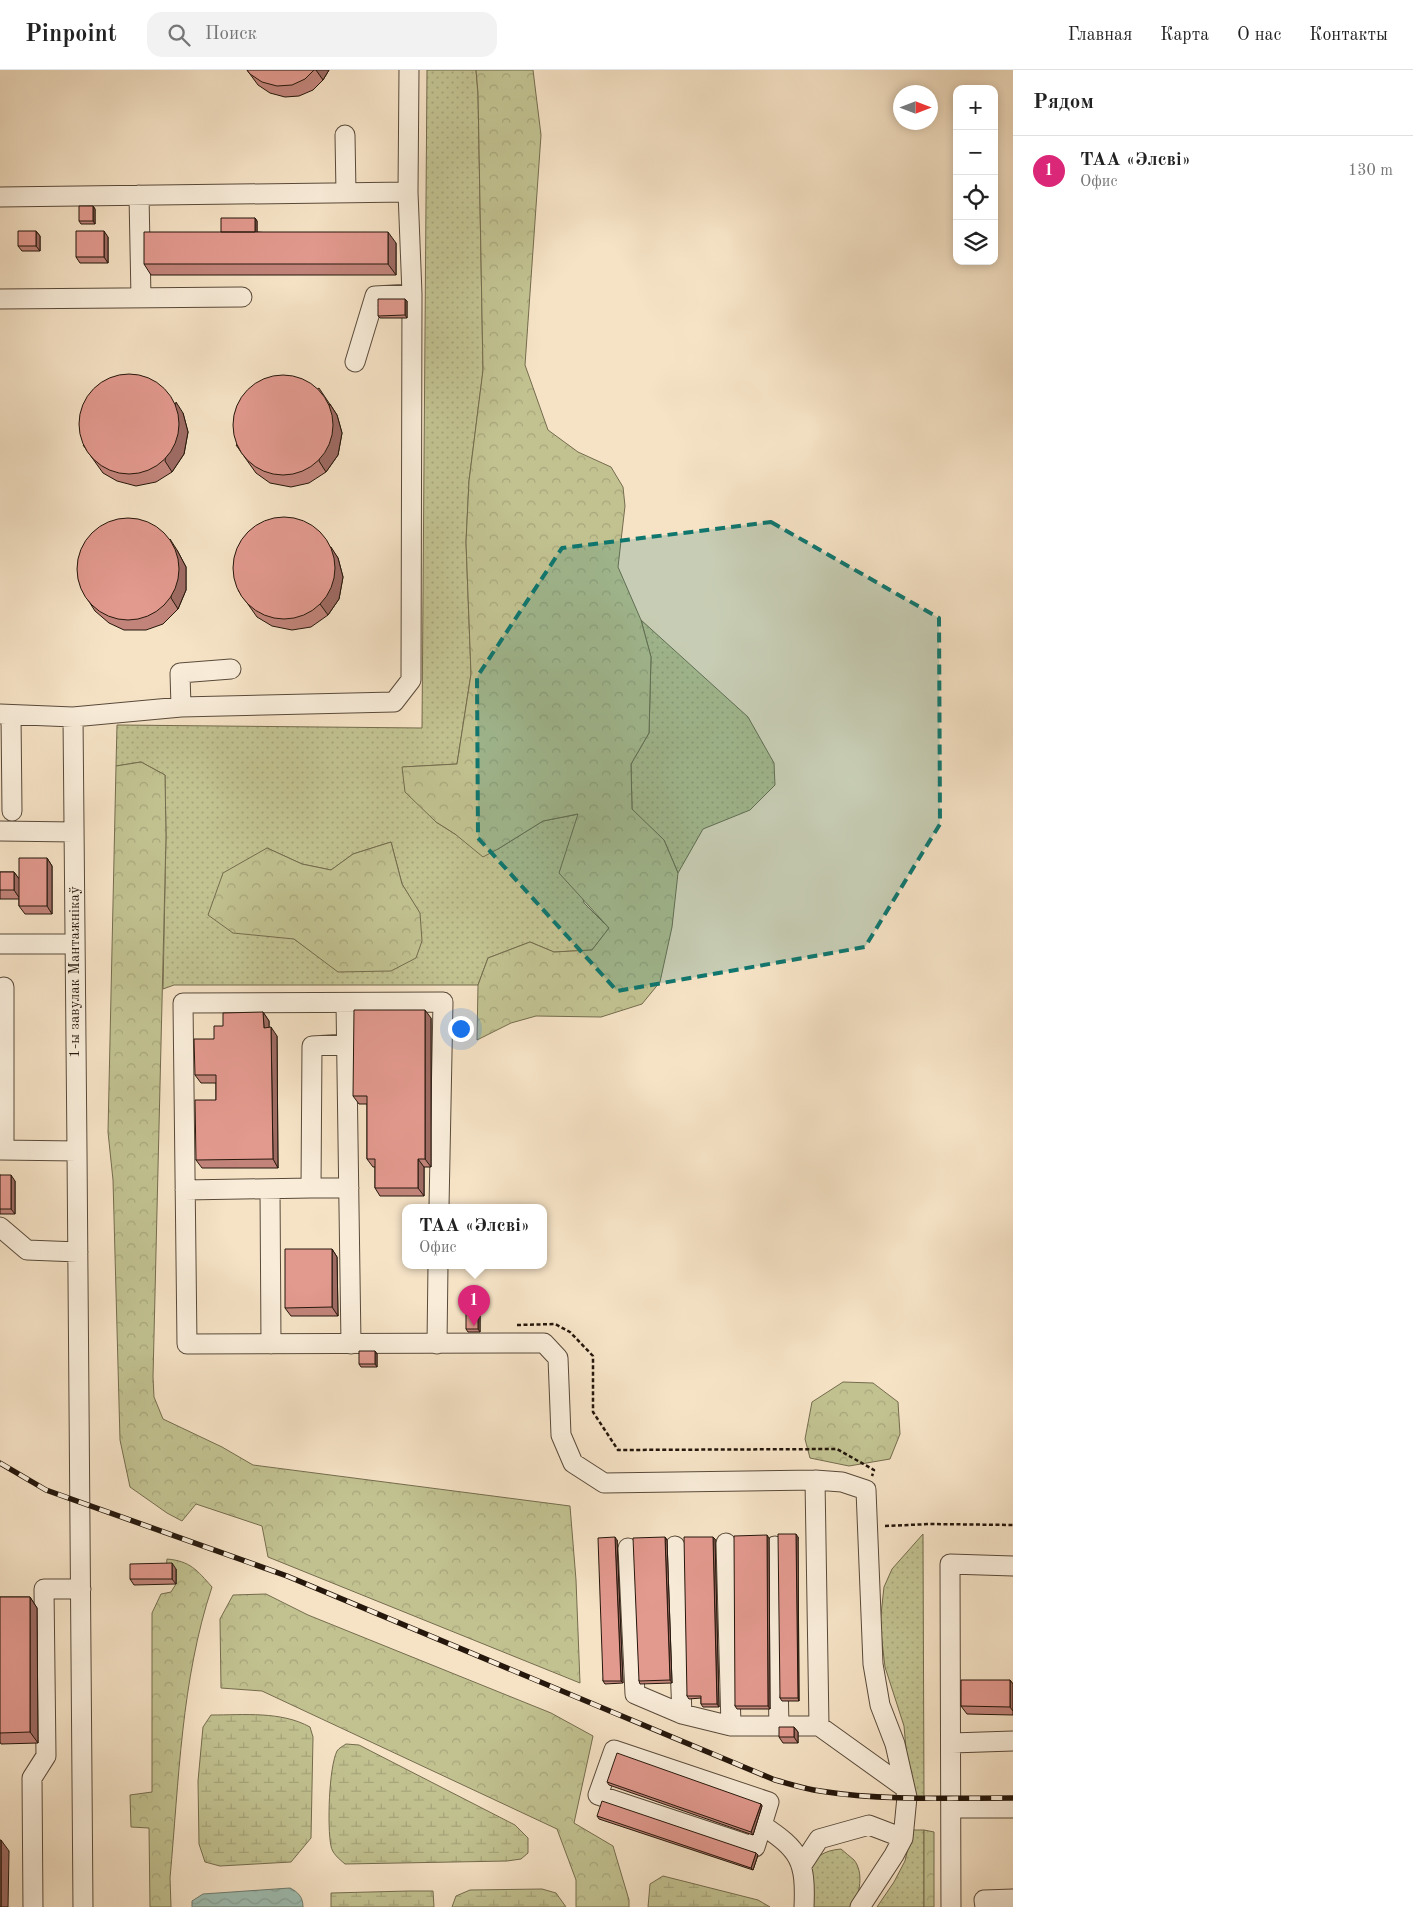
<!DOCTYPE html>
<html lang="ru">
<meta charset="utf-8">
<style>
body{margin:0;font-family:"Old Standard TT",serif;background:#f2f2f2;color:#222}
.controls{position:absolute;right:15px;top:15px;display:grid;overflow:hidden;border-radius:10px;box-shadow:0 2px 8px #0003}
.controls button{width:45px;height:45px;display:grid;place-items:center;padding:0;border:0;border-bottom:1px solid #e0e0e0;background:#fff;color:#222;font:25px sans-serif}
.compass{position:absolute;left:893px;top:15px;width:45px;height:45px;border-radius:50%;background:#fff;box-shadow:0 2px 8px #0003;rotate:90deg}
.you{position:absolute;left:460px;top:958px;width:18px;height:18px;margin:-12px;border:4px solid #fff;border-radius:50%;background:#1a73e8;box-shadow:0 0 0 8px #1a73e833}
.badge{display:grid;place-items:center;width:32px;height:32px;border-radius:50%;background:#db2777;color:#fff;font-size:16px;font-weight:700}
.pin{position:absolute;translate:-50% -41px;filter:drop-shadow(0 1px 2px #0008)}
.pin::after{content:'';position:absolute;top:26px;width:18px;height:15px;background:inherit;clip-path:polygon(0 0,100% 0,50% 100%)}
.popup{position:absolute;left:402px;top:1134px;width:145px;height:65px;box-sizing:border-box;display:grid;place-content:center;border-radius:10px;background:#fff;filter:drop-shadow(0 1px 4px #0005);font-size:16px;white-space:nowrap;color:#767676}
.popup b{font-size:19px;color:#222}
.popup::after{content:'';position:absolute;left:50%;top:100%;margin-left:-10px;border:10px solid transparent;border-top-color:#fff}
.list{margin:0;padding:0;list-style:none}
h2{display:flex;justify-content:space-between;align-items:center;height:65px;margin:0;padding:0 20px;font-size:21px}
h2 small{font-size:16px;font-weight:400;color:#767676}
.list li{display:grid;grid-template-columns:32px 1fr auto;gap:15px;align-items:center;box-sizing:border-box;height:70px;padding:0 20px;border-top:1px solid #e0e0e0}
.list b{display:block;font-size:19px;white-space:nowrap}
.list p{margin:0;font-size:16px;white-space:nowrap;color:#767676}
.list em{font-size:16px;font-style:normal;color:#767676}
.icon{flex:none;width:28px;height:28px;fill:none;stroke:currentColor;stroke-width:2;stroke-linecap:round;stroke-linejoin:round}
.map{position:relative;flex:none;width:1013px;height:1837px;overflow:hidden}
header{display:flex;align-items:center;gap:30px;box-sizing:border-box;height:70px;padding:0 25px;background:#fff;border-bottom:1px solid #e0e0e0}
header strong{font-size:24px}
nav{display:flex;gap:28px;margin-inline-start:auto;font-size:18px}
.search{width:350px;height:45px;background:#f2f2f2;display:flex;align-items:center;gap:12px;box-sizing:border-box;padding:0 18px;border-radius:15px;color:#767676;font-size:19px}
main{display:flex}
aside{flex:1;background:#fff}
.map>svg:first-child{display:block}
</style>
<header>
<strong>Pinpoint</strong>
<div class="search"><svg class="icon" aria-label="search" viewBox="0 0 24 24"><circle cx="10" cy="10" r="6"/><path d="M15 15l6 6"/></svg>Поиск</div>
<nav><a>Главная</a><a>Карта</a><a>О нас</a><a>Контакты</a></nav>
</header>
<main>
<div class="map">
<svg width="1013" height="1837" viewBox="0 0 1013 1837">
<defs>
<pattern id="grass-dots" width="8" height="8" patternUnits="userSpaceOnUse" patternTransform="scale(1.25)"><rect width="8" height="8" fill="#c2c291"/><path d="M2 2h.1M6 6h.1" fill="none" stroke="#a7a67c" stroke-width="1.8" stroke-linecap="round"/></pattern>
<pattern id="forest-crowns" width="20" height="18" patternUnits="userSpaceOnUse" patternTransform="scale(1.25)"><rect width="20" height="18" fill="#c2c291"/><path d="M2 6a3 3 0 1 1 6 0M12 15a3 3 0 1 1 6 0" fill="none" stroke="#a7a67c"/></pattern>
<pattern id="wetland-marsh" width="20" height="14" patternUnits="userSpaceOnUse" patternTransform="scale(1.25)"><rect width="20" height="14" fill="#c2c291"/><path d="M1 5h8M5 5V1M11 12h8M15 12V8" fill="none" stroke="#a7a67c"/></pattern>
<pattern id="water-waves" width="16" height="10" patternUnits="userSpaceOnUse" patternTransform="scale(1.25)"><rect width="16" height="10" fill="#9dbeb2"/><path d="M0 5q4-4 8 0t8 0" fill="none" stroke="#87a398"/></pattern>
</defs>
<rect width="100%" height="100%" fill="#f6e3c6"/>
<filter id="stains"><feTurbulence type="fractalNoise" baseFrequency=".004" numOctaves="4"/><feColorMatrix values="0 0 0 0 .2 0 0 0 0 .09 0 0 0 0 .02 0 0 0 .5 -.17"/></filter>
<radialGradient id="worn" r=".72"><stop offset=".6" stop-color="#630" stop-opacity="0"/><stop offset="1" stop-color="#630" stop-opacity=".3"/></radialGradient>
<path fill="url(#grass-dots)" stroke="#746c4e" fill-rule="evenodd" d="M427,0H476L478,23L483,301L469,411L466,472L471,604L457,694L403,697L436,752L455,764L498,779L543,751L579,744L570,772L584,833L609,858L592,880L554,882L530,872L488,888L478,915H174L163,919L166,766L165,705L141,692L116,696L117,655L422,658ZM391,772L402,814L420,844L311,881L294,869L267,778L302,794L331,800L353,784Z
M641,550L748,647L774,693L775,715L750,740L703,759L678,803L664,770L632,740L631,694L649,663L651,587Z
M923,1464L924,1729L912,1727L909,1713L904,1656L885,1597L880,1554L884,1517L892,1499Z
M912,1760H924V1837H877L894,1812L905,1791Z
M841,1779C845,1783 850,1786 854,1790C864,1802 860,1825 852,1837H809C810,1808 804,1782 841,1779Z"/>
<path fill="url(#forest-crowns)" stroke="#746c4e" d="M476,0H533L541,65L525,295L548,360L578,382L611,397L623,417L625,436L618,497L641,550L651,587L649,663L631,694L632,739L664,770L678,803L672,857L660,912L642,934L601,947L536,946L511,953L477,970L478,915L488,888L530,872L554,882L592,880L609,858L559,803L578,744L543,751L498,779L483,787L455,764L436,752L405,722L402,697L457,694L471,604L466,472L469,411L483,300L478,23Z
M141,692L165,705L166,766L153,1307L154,1327L163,1349L222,1377L253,1395L570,1436L576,1510L580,1613L268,1487L262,1456L196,1434L182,1451L167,1443L130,1417L120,1370L113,1110L108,1062L116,696Z
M391,772L402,814L420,843L422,871L416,888L391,901L338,902L294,869L233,863L208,845L223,803L267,778L302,794L331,800L353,784Z
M843,1312L873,1313L898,1332L900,1364L890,1389L849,1396L810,1388L805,1369L812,1332Z
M167,1489C190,1491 197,1500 212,1517C181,1610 179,1711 170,1808L171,1837H150L149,1758L131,1757L130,1725L152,1722V1543L161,1524L171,1522L176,1514V1499H166Z
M266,1524L308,1545L551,1643L593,1666L574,1753L613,1776L629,1830V1837H576V1810L557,1759L262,1621L221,1618L220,1549L233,1525Z
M924,1760L934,1762V1837H924Z"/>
<path fill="url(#wetland-marsh)" stroke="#746c4e" d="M211,1645C244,1645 281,1641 310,1657L313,1667L311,1768L291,1792L220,1796L205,1792L199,1774L198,1711L203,1657Z
M346,1674L359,1675L515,1755L528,1768V1783L521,1789L507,1791L345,1794C339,1789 332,1783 331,1776C327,1757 329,1697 337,1681C339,1678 343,1676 346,1674Z
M663,1806L758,1830L770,1837H648L650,1814Z
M542,1819L556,1823L566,1837H452L456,1826L470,1820Z
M409,1821H433L434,1837H331V1823Z"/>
<path fill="url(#water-waves)" stroke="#6d7b70" d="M290,1818C298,1822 303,1827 303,1837H192V1831L203,1824Z"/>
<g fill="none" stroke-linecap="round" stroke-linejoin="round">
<defs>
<path id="minor" d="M345,65L346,123
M139,125L141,228
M0,127L408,122
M0,229L242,227
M355,292L375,226L412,224
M181,637L180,603L231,599
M0,644L73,647L181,637L394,632L411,610L412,224L408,122L409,0
M11,645L12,741
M0,761L74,762
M0,874H75
M4,917V1080
M346,933L351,1274
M347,974L312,976L311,1118H349
M0,1080L77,1081L73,647
M77,1081L83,1837
M270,1119L271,1274
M185,1120L311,1118
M439,1137L443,932L183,933L187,1274L544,1273L558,1288L561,1365L573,1393L604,1413L815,1410L842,1412L866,1420L873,1594L880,1635L895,1674L907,1727L903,1768L894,1785L860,1837
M0,1157L27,1180L78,1182
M437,1274L438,1195
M726,1473L731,1656H779
M675,1476L682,1644L731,1656
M775,1476L779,1656H819L815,1410
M628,1478L635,1624L682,1644
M819,1656L904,1717
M952,1673L1013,1671
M951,1738H1013
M762,1755L769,1732L614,1680L598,1725L755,1777L762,1755C800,1780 806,1791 804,1837
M802,1795L819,1769L869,1755L903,1768
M33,1837L32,1708L46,1686L44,1519H81
M951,1837C950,1723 951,1609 950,1494L1013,1496
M985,1837L984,1830L1013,1829"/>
</defs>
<use href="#minor" stroke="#594a3a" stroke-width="21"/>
<path stroke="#25170c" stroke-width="2.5" stroke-dasharray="4 2.5" stroke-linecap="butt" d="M517,1255L555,1254L570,1262L593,1286V1342L618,1380L837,1379L874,1400L872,1406
M885,1456L930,1454L1013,1455"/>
<use href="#minor" stroke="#f9edda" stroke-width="19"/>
<defs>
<path id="rail" d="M0,1393L46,1420L287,1506L775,1710C790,1714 805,1719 820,1721C884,1731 949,1728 1013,1728"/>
</defs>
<use href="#rail" stroke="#25170c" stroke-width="5.5"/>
<use href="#rail" stroke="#f9edda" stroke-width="4" stroke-dasharray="11" stroke-linecap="butt"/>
</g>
<path fill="#c2847a" stroke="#25170c" d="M247,0H329L323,10L313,20L299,26L285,27L270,23L258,15Z
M93,136L95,139V154H81L79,151Z
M255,148L257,151V162L396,173V205H151L144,194Z
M36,161L40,166V181H22L18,176Z
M108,167V193H80L76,187Z
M405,229L407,231V248H380L378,246Z
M319,318L337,345L342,363L338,385L326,402L309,413L291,417L270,413L256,403L236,375Z
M183,343L188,362L184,384L172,402L156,412L136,416L117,411L103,403L83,375Z
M319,461L338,488L343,507L339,529L328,545L311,557L292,560L272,556L257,547L238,520Z
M177,480L186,497V520L178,539L163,554L146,560H124L109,553L95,541L88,530Z
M47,788L52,796V844H25L19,836V829H0V802H14L19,809Z
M263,942L269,951V958L277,966L278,1098H202L196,1090L216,1030V1013H201L195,1005L214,969L223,956Z
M431,948V1097H424V1126H380L375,1118V1097H373L367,1089V1034H359L353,1026Z
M0,1105L15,1111V1144H0Z
M332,1179L337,1187L338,1246H291L285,1238Z
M478,1243L480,1246V1262H468L466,1259Z
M375,1281L377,1284V1297H361L359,1294Z
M665,1467L667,1470L672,1613L640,1614L639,1611Z
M798,1467L799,1631H782L780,1628Z
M769,1468L770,1639H737L735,1636Z
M715,1469L719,1637H703L701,1634V1628L689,1629L687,1626Z
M617,1470L623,1613L605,1614L603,1611Z
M176,1499V1514L134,1515L130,1509Z
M0,1527H30L37,1538L38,1673L1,1674L0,1672Z
M1010,1610L1013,1614V1645L967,1644L961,1636Z
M794,1657L798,1662V1673H783L779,1667Z
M607,1712L761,1734L762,1736L753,1765L609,1715Z
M597,1746L756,1783L758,1785L753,1800L599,1749Z"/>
<path fill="#9e6b63" stroke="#25170c" d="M316,0H329L323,10Z
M93,136L95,139V154L93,151Z
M255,148L257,151V173L255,170Z
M36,161L40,166V181L36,176Z
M104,161L108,167V193L104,187Z
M388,162L396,173V205L388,194Z
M405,229L407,231V248L405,245Z
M176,332L183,343L188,362L184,384L172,402L165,391Z
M330,334L337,345L342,363L338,385L326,402L319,391Z
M170,469L177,480L186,497V520L178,539L171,528Z
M331,477L338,488L343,507L339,529L328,545L320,534Z
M47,788L52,796V844L47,836Z
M14,802L20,810V829L14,820Z
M425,940L431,948V1097L425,1089Z
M263,942L269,951V966L264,958Z
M271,957L277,966L278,1098L273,1089Z
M418,1089L424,1097V1126L418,1118Z
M11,1105L15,1111V1144L11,1139Z
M332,1179L337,1187L338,1246L332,1237Z
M478,1243L480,1246V1262L478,1259Z
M375,1281L377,1284V1297L375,1294Z
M796,1464L798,1467L799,1631L798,1628Z
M767,1465L769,1468L770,1639L768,1636Z
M615,1467L617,1470L623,1613L621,1611Z
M665,1467L667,1470L672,1613L670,1610Z
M713,1467L715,1469L719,1637L717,1634Z
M172,1493L176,1499V1514L172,1509Z
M30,1527L37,1538L38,1673L30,1662Z
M1010,1610L1013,1614V1641L1010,1637Z
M794,1657L798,1662V1673L794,1667Z
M761,1734L762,1736L753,1765L751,1762Z
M1,1770L9,1781L8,1837H1Z
M756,1783L758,1785L753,1800L751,1798Z"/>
<path fill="#e2998e" stroke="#25170c" d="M247,0H314L305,9L292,15L277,16L262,12L250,4Z
M79,136H93V151H79Z
M221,148H255V162H221Z
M18,161H36V176H18Z
M76,161H104V187H76Z
M144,162H388V194H144Z
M378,229H405V245L378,246Z
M79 354a50 50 0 1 1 100 0a50 50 0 1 1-100 0Z
M233 355a50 50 0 1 1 100 0a50 50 0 1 1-100 0Z
M233 498a51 51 0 1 1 102 0a51 51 0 1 1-102 0Z
M77 499a51 51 0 1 1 102 0a51 51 0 1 1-102 0Z
M19,788H47V836H19Z
M0,802H14V820H0Z
M354,940H425V1089H418V1118H375V1089H367V1026H353Z
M263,942L264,958L271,957L273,1089L196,1090L195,1030H216V1005H195L194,969H214V956H223V943Z
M0,1105H11V1139H0Z
M285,1179H332V1237L285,1238Z
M466,1243H478V1259H466Z
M359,1281H375V1294H359Z
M778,1464H796L798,1628H780Z
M767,1465L768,1636H735L734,1466Z
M615,1467L621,1611H603L598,1468Z
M665,1467L670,1610L639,1611L633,1468Z
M684,1467H713L717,1634H701V1626H687Z
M172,1493V1509H130V1494Z
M0,1527H30V1662L0,1663Z
M961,1610H1010V1637L961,1636Z
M779,1657H794V1667H779Z
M617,1683L761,1734L751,1762L607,1712Z
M602,1731L756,1783L751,1798L597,1746Z
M0,1770H1V1837H0Z"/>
<path fill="#0f766e" fill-opacity="0.2" stroke="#0f766e" stroke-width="4" stroke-dasharray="10 6" stroke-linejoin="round" d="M771,452L939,548L940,754L865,877L617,921L478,768L477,607L562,478Z"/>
<g text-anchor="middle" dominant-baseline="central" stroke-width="4" stroke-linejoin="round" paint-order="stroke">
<g font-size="15" fill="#25170c" stroke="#f9edda">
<text transform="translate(75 902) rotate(-90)">1-ы завулак Мантажнікаў</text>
</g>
</g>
<rect width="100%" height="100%" filter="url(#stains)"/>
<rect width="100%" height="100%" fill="url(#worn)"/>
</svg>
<div class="controls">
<button>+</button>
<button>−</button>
<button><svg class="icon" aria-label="locate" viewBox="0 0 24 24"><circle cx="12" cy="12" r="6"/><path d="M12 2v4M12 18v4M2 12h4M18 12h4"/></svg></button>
<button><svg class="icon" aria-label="layers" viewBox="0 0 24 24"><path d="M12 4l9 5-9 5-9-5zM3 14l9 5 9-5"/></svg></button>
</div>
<svg class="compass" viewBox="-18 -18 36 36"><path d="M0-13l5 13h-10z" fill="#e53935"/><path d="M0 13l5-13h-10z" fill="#767676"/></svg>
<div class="you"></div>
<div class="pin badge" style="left:474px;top:1256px">1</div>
<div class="popup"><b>ТАА «Элсві»</b>Офис</div>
</div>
<aside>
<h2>Рядом<small></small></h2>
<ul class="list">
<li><span class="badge">1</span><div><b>ТАА «Элсві»</b><p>Офис</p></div><em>130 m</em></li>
</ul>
</aside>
</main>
